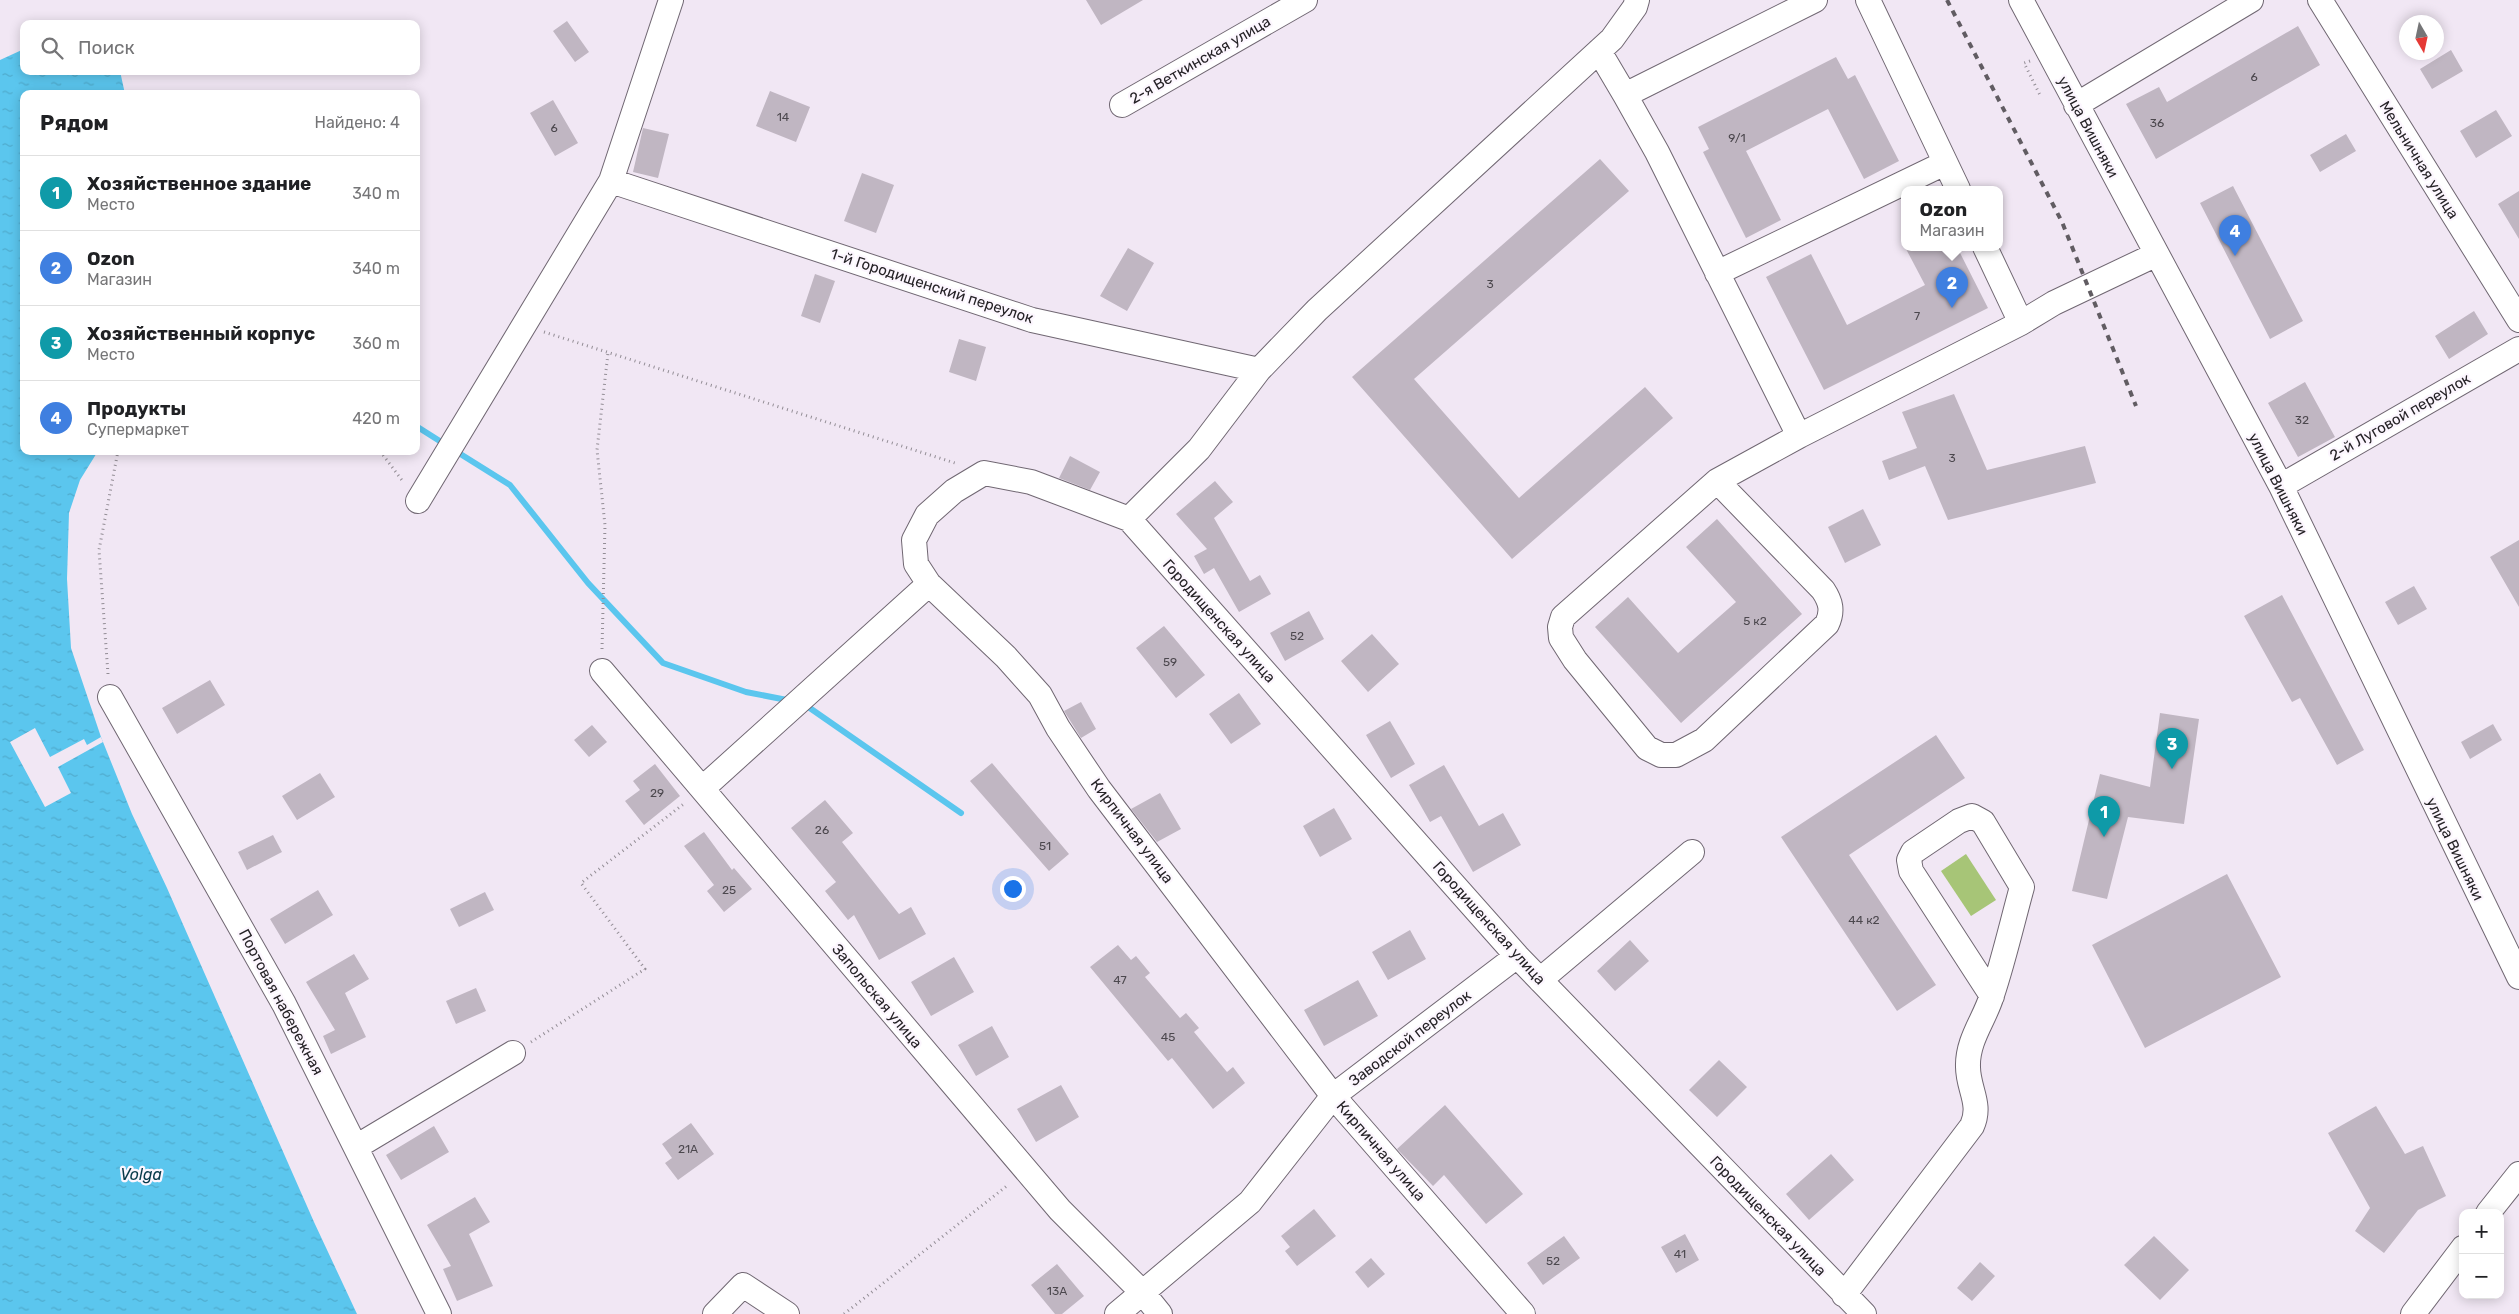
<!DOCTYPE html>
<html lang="ru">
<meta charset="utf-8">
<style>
body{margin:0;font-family:Rubik,sans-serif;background:#f6f6f6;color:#202124}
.controls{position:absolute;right:15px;bottom:15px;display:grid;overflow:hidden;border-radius:10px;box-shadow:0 2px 12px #0003}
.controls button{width:45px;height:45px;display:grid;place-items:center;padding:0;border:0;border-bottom:1px solid #e0e0e0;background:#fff;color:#202124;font:25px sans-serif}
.compass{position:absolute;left:2399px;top:15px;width:45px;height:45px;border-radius:50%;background:#fff;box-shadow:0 2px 12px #0003;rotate:171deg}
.you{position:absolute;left:1012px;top:888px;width:18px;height:18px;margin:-12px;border:4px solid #fff;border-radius:50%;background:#1a73e8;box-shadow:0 0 0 8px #1a73e833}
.badge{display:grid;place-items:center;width:32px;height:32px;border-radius:50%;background:#28617a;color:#fff;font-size:16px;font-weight:700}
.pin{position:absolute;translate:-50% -41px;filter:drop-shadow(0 1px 2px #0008)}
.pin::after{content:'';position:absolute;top:26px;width:18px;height:15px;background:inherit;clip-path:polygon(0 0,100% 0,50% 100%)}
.popup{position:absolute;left:1901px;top:186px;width:102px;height:65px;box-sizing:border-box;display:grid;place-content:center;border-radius:10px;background:#fff;filter:drop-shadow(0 1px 4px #0005);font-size:16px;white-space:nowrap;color:#757577}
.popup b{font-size:19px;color:#202124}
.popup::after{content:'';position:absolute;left:50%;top:100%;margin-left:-10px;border:10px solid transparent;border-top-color:#fff}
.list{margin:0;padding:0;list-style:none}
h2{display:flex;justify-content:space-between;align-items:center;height:65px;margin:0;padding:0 20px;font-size:21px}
h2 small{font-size:16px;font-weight:400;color:#757577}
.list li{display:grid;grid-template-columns:32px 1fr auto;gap:15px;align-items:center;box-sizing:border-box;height:75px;padding:0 20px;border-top:1px solid #e0e0e0}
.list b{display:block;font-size:19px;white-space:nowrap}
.list p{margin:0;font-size:16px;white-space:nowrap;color:#757577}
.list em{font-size:16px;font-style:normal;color:#757577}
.icon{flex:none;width:28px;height:28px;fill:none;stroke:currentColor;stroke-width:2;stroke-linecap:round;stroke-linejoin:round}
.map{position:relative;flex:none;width:2519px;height:1314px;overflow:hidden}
.search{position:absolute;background:#fff;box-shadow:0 2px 12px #0003;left:20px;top:20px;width:400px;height:55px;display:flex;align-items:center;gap:12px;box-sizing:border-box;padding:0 18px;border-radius:10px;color:#757577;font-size:19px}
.panel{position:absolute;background:#fff;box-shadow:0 2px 12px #0003;left:20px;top:90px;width:400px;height:365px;border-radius:10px}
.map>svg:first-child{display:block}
</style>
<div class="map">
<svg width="2519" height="1314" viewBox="0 0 2519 1314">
<defs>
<pattern id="water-ripples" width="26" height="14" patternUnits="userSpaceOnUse" patternTransform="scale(1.25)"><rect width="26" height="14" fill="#5bc6ee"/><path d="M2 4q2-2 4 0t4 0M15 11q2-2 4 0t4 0" fill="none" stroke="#4faacc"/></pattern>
</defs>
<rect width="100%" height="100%" fill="#f1e7f4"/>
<path fill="#a7c577" d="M1966,854L1996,900L1971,916L1941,871Z"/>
<path fill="url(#water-ripples)" d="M24,49V71H120L125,94H24V451H98L80,480L69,513L67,579L71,648L101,737L132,814L167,888L314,1222L357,1314H0V60Z"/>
<path fill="#f1e7f4" d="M35,728L50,757L84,739L87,745L101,737L103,742L58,767L71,793L45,807L10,742Z"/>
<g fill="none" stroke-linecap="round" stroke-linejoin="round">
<path stroke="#5bc6ee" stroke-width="6" d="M416,426L446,445
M454,450L510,485L588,583L663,663L746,692L792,701
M804,704L961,813"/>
</g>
<path fill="#c0b6c2" d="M1086,0H1143L1101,25Z
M567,21L589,52L575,62L553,31Z
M2298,26L2320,65L2156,159L2126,104L2159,87L2167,102Z
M2451,50L2463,71L2432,89L2420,69Z
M1836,57L1848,79L1855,75L1899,161L1864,179L1828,109L1746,151L1781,220L1746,238L1703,152L1709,149L1698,127Z
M770,91L810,107L796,142L756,126Z
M553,100L578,143L555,156L530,113Z
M2496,110L2512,136L2476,158L2460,131Z
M643,128L669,134L658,178L633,172Z
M2346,134L2356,151L2320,172L2310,155Z
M1600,159L1629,191L1414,379L1519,498L1645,387L1673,418L1512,559L1352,377Z
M862,173L894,185L876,233L844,221Z
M2233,186L2303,321L2270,339L2200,203Z
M2519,191V239L2498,204Z
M1905,247H1957L1988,308L1824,390L1766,277L1811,254L1847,325L1925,285Z
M1128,248L1154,263L1127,311L1100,296Z
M815,274L835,281L820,323L801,316Z
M2474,311L2488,334L2449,359L2435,336Z
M959,339L986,347L976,381L949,372Z
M2305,382L2335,437L2298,457L2268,403Z
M1954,394L1987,470L2085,446L2096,483L1948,520L1925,466L1889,480L1882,461L1917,448L1902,412Z
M1070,456L1100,472L1090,490L1059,478Z
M1215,481L1233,502L1214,518L1250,581L1260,575L1271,594L1239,612L1214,568L1204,574L1194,556L1207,549L1176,514Z
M1863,509L1881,545L1845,563L1828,527Z
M1717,519L1802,614L1681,723L1595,627L1628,597L1678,653L1736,602L1686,547Z
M2519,540V607L2490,557Z
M2414,586L2427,609L2398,625L2385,602Z
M2282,595L2364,750L2337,765L2300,698L2292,702L2244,616Z
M1309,611L1324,639L1285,661L1270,633Z
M1164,626L1205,675L1176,698L1136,648Z
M1372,634L1399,664L1368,692L1341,661Z
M210,680L225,705L177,734L162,708Z
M1239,693L1261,724L1231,744L1209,714Z
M1081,702L1096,729L1081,738L1064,711Z
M2160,713L2199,719L2184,824L2128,817L2107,899L2072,891L2100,774L2150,787Z
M1390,721L1415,764L1391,778L1366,735Z
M2493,724L2502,740L2470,759L2461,742Z
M592,725L607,742L589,757L574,740Z
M1936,735L1965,778L1849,855L1936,985L1897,1011L1781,837Z
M992,763L1069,854L1049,871L970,781Z
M655,764L680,796L644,825L625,801L640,790L633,781Z
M1444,765L1479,826L1503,813L1521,845L1473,872L1441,816L1430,822L1409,785Z
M320,773L335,797L297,820L282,796Z
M1160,793L1181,829L1157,842L1131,809Z
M825,800L853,833L842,842L899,914L911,907L926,934L879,960L854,915L848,920L825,891L836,882L791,828Z
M1334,808L1352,839L1320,857L1303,826Z
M704,832L732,870L734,868L752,889L724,912L707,891L714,885L684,846Z
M273,835L282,852L247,870L238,852Z
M2227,874L2281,977L2145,1048L2092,945Z
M318,890L333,915L285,944L270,919Z
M485,892L494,910L459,927L450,909Z
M1410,930L1426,959L1388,980L1372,952Z
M1630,940L1649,961L1615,991L1597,971Z
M1118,945L1131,960L1136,956L1150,973L1145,977L1180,1018L1186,1013L1199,1028L1194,1032L1227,1072L1233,1067L1245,1083L1213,1109L1172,1058L1168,1061L1090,967Z
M354,954L369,979L345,993L366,1037L331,1054L323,1036L335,1030L306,982Z
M954,957L974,992L931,1016L911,982Z
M1358,980L1378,1016L1324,1046L1304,1010Z
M476,988L486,1011L456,1024L446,1001Z
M992,1026L1009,1057L976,1076L958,1045Z
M1719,1060L1747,1087L1717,1117L1689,1090Z
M1061,1085L1079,1117L1036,1142L1017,1109Z
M1445,1105L1523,1194L1486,1224L1444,1175L1433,1186L1397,1149Z
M2376,1106L2405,1154L2423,1146L2446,1196L2418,1210L2384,1253L2355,1231L2370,1208L2328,1133Z
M691,1123L714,1154L678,1180L665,1163L672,1158L662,1144Z
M434,1126L449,1152L401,1180L386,1155Z
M1831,1154L1854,1180L1809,1220L1786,1194Z
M475,1197L490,1222L469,1234L493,1286L457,1301L443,1269L451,1266L427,1225Z
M1314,1209L1336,1236L1297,1266L1285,1251L1290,1247L1281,1236Z
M1685,1234L1699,1260L1676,1273L1661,1247Z
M1564,1236L1580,1258L1543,1285L1527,1263Z
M2154,1236L2189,1270L2160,1300L2124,1265Z
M1371,1258L1385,1274L1368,1288L1355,1272Z
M1980,1262L1995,1276L1972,1301L1957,1288Z
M1057,1264L1084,1296L1062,1314H1055L1031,1285Z"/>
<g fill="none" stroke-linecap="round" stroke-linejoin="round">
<defs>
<path id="minor" d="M1868,0L1958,189
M2021,0L2281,486L2519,977
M2320,0L2519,320
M1599,51L1625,95
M1122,105L1305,0
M2076,105L2251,0
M611,181L1032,320L1259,370
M1985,247L2021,323
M1717,273L1945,163
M1799,436L1657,152L1625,95L1815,0
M1717,481L1563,617L1560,627L1561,638L1575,660L1647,748L1661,755H1676L1704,740L1827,624C1833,611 1831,602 1823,590L1717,481L1799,436L2021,323L2054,303L2155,255
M2281,486L2519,349
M418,501L611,181L671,0
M1129,519L1199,449L1259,370L1317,310L1612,39L1635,7L1637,0
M602,671L1060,1210L1143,1293L1160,1314
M110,697L284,1004L439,1314
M703,788L929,584
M1540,980L1692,852
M356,1147L513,1053
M2488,1213L2519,1174
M1844,1295L1972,1126C1982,1104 1968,1089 1968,1067C1967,1040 1985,1019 1992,995C2004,959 2012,923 2022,887L1983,822L1972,816L1959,821L1913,852L1909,860L1911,871L1992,996
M715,1314L743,1285L787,1314
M1117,1314L1250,1202L1333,1096L1517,956
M1523,1314L1333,1096L1099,789L1058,728L1040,695L1006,657L929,584L916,564L914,540L927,515L954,491L984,473L1031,482L1129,519L1517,956L1864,1314
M2413,1314L2463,1248"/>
</defs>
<use href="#minor" stroke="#706772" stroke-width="26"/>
<path stroke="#938d95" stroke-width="3" stroke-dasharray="1 4" stroke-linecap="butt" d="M2030,61L2024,63L2041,97
M544,332L955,463
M380,451L404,483
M602,649L605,525L597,450L608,353
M108,674L99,550L118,451
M531,1042L645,969L581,883L685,803
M844,1314L1008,1185"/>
<use href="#minor" stroke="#fff" stroke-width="24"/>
<path stroke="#615c62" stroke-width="4" stroke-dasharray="6 6" stroke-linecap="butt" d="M1947,0L2062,222L2136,406"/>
</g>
<g text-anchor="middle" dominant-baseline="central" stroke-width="4.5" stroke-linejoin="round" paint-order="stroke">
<g font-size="12" fill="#4c484e">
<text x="2254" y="77">6</text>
<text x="783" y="117">14</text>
<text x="2157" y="123">36</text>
<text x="554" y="128">6</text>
<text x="1737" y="138">9/1</text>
<text x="1490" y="284">3</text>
<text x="1917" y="316">7</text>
<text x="2302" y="420">32</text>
<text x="1952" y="458">3</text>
<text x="1755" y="621">5 к2</text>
<text x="1297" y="636">52</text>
<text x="1170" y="662">59</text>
<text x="657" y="793">29</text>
<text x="822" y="830">26</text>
<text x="1045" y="846">51</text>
<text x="729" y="890">25</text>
<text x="1864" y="920">44 к2</text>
<text x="1120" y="980">47</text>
<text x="1168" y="1037">45</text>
<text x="688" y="1149">21А</text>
<text x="1680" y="1254">41</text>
<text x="1553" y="1261">52</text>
<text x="1057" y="1291">13А</text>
</g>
<g font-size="15" fill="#262327" stroke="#fcf6fe">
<text transform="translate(1200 60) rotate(-30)">2-я Веткинская улица</text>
<text transform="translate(2088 127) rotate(62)">улица Вишняки</text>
<text transform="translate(2419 160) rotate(58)">Мельничная улица</text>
<text transform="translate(932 286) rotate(18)">1-й Городищенский переулок</text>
<text transform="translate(2400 417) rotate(-30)">2-й Луговой переулок</text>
<text transform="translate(2278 484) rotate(63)">улица Вишняки</text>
<text transform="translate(1219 621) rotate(48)">Городищенская улица</text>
<text transform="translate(1132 831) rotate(53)">Кирпичная улица</text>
<text transform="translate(2455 849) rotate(64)">улица Вишняки</text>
<text transform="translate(1489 923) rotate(48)">Городищенская улица</text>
<text transform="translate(877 996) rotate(50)">Запольская улица</text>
<text transform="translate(281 1002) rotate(62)">Портовая набережная</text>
<text transform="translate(1410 1038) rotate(-37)">Заводской переулок</text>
<text transform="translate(1381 1151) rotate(49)">Кирпичная улица</text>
<text transform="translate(1768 1216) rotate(46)">Городищенская улица</text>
</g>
<g font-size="16" font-style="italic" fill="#08394a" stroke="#fcf6fe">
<text x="141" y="1174">Volga</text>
</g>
</g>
</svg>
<div class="controls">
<button>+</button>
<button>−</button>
</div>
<svg class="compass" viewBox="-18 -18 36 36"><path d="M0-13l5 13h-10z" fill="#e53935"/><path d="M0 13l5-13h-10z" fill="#757577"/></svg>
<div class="you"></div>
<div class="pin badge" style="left:2104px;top:837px;background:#0f9aa8">1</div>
<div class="pin badge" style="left:1952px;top:308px;background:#3f7fe0">2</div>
<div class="popup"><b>Ozon</b>Магазин</div>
<div class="pin badge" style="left:2172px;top:769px;background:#0f9aa8">3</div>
<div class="pin badge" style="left:2235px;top:256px;background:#3f7fe0">4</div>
<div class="search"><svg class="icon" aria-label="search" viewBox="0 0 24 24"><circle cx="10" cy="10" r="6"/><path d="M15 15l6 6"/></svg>Поиск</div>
<section class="panel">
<h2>Рядом<small>Найдено: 4</small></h2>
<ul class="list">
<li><span class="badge" style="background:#0f9aa8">1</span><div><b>Хозяйственное здание</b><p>Место</p></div><em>340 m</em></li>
<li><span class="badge" style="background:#3f7fe0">2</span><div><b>Ozon</b><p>Магазин</p></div><em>340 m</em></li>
<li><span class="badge" style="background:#0f9aa8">3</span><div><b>Хозяйственный корпус</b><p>Место</p></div><em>360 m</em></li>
<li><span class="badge" style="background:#3f7fe0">4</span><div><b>Продукты</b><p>Супермаркет</p></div><em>420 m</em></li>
</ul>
</section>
</div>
